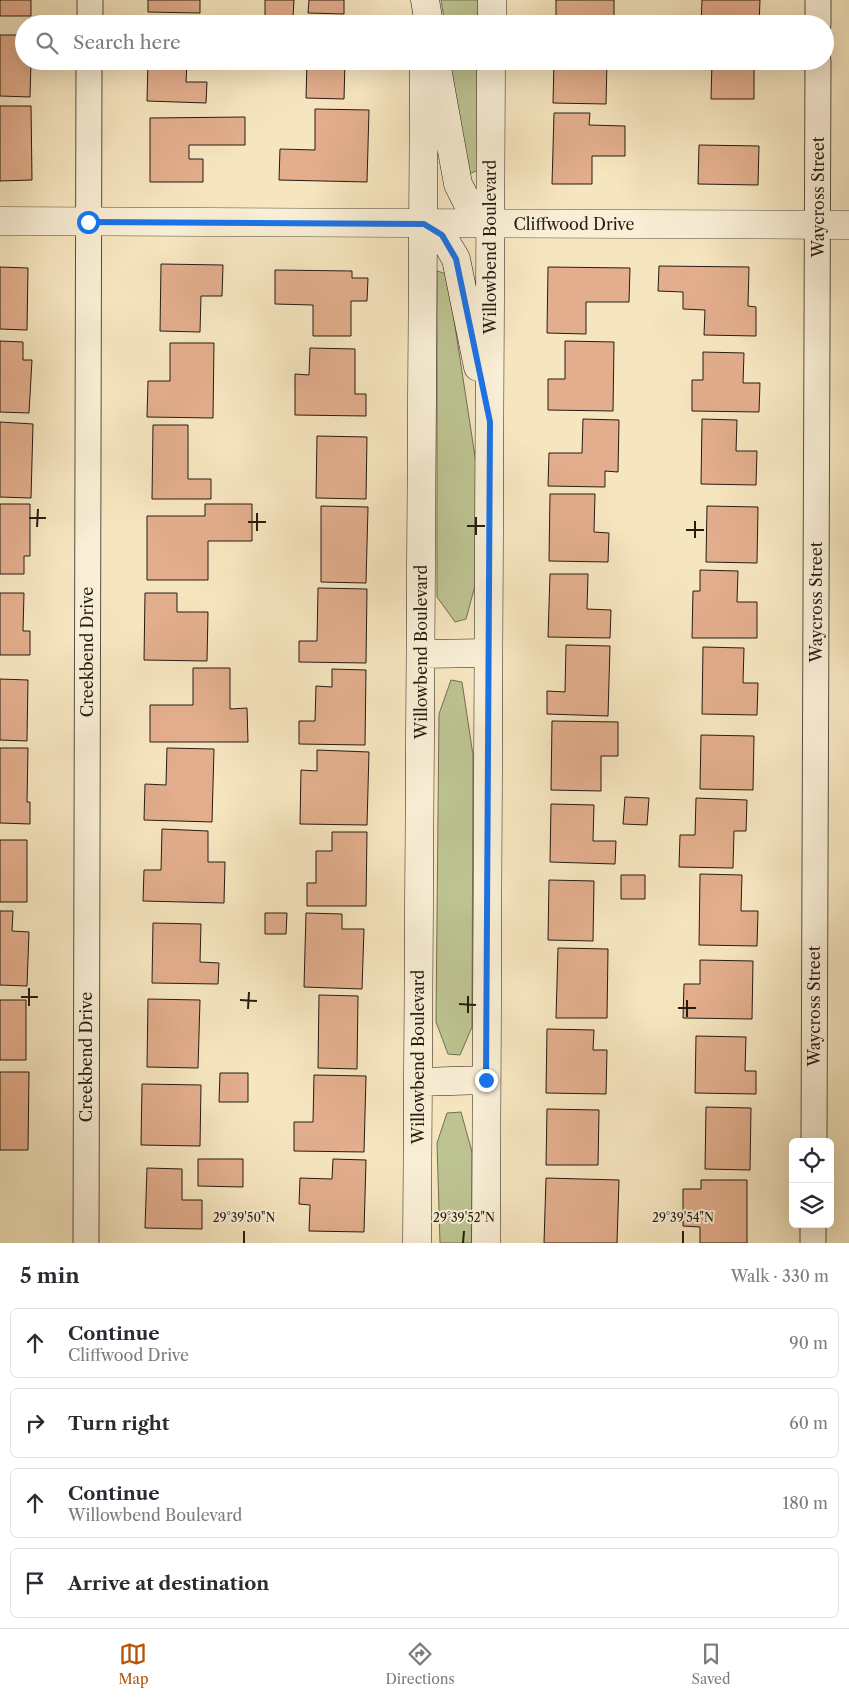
<!DOCTYPE html>
<meta charset="utf-8">
<style>
body{margin:0;font-family:"Libre Caslon Text",serif;background:#f7f7f7;color:#2b2b33}
.controls{position:absolute;right:15px;bottom:15px;display:grid;overflow:hidden;border-radius:8px;box-shadow:0 5px 20px #0002}
.controls button{width:45px;height:45px;display:grid;place-items:center;padding:0;border:0;border-bottom:1px solid #e1e1e2;background:#fff;color:#2b2b33;font:25px sans-serif}
.stop{position:absolute;width:15px;height:15px;margin:-11px;border:4px solid #1a73e8;border-radius:50%;background:#fff}
.stop.end{background:#1a73e8;border-color:#fff;box-shadow:0 1px 5px #0008}
.list{margin:0;padding:0;list-style:none}
h2{display:flex;justify-content:space-between;align-items:center;height:65px;margin:0;padding:0 20px;font-size:21px}
h2 small{font-size:16px;font-weight:400;color:#7c7c81}
.list li{display:grid;grid-template-columns:32px 1fr auto;gap:15px;align-items:center;box-sizing:border-box;height:70px;margin:0 10px 10px;padding:0 10px;border:1px solid #e1e1e2;border-radius:8px}
.list b{display:block;font-size:19px;white-space:nowrap}
.list p{margin:0;font-size:16px;white-space:nowrap;color:#7c7c81}
.list em{font-size:16px;font-style:normal;color:#7c7c81}
.icon{flex:none;width:28px;height:28px;fill:none;stroke:currentColor;stroke-width:2;stroke-linecap:round;stroke-linejoin:round}
.map{position:relative;flex:none;width:849px;height:1243px;overflow:hidden}
.search{position:absolute;background:#fff;box-shadow:0 5px 20px #0002;left:15px;right:15px;top:15px;height:55px;display:flex;align-items:center;gap:12px;box-sizing:border-box;padding:0 18px;border-radius:28px;color:#7c7c81;font-size:19px}
.sheet{height:385px;background:#fff}
nav{display:flex;justify-content:space-around;align-items:center;box-sizing:border-box;height:70px;border-top:1px solid #e1e1e2;background:#fff;font-size:14px;color:#7c7c81}
nav a{display:grid;justify-items:center;gap:2px}
nav .on{color:#b45309}
.map>svg:first-child{display:block}
</style>
<div class="map">
<svg width="849" height="1243" viewBox="0 0 849 1243">
<rect width="100%" height="100%" fill="#f6e6c0"/>
<filter id="stains"><feTurbulence type="fractalNoise" baseFrequency=".004" numOctaves="4"/><feColorMatrix values="0 0 0 0 .2 0 0 0 0 .09 0 0 0 0 .02 0 0 0 .5 -.17"/></filter>
<radialGradient id="worn" r=".72"><stop offset=".6" stop-color="#630" stop-opacity="0"/><stop offset="1" stop-color="#630" stop-opacity=".3"/></radialGradient>
<path fill="#bdc492" stroke="#727052" d="M441,0H480L479,24H445Z
M450,61H479L478,170L465,176Z
M437,271L447,274L476,463V582L466,619L455,622L437,597Z
M451,680L462,682L473,755L472,1027L460,1055L448,1054L436,1022L439,714Z
M461,1112L472,1152V1243H440L437,1143L447,1113Z"/>
<path fill="#e3ae8d" stroke="#261c13" d="M0,0H31V16H0Z
M148,0H200V13L148,12Z
M265,0H294L293,17L265,16Z
M309,0H344V14L308,13Z
M556,0H614V22L556,21Z
M702,0H760L759,24H701Z
M0,35H24V61H31L30,97L0,96Z
M148,61H204V64L187,63L186,82H207L206,103L147,101Z
M307,61H345L344,99L306,98Z
M554,61H607L606,104L553,103Z
M712,61H754V99H711Z
M0,106H31L32,180L0,181Z
M315,109L369,110L367,182L279,180L280,149L315,150Z
M554,113H590L589,125L625,126V156H592V184H552Z
M245,117V145H189V159H203V182H150V118Z
M699,145L759,146L758,185L698,184Z
M161,264L223,265L222,296H201L200,332L160,331Z
M659,266L749,267L748,306L756,307V336L704,335L705,310L683,309V292L658,291Z
M0,267L28,268L27,330L0,329Z
M548,267L630,268L629,302H586V334L547,333Z
M275,270L352,271V278H368L367,301H351V336H313V305L275,304Z
M0,341L23,342V360H32L29,413L0,412Z
M565,341L614,342L613,411L548,410V379H565Z
M170,343H214L213,418L147,417L148,381H170Z
M310,348L355,349V394H366V416L295,415V374L309,375Z
M703,352L744,353L743,383H760L759,412L692,411V380H703Z
M583,419L619,420L618,472L605,471V487L548,486L549,453H582Z
M702,419L737,420L736,451H757L756,485L701,484Z
M0,422L33,424L31,498L0,497Z
M153,425H188V479H211V499H152Z
M317,436L367,437L366,499L316,498Z
M550,494H595L594,532L609,533L608,562L549,561Z
M0,504H30V556H24V574H0Z
M205,504H252V541H208V580H147V516H205Z
M321,506L368,507L366,583L321,582Z
M707,506L758,507L757,563L706,562Z
M700,570L738,571L737,602H757V638H692L693,591H700Z
M550,574H588L587,609L611,610L610,638L548,637Z
M318,588L367,589L366,663L299,662V641H317Z
M0,593H24L23,631H30V655H0Z
M145,593H177V612H208L207,661L144,660Z
M566,645L610,646L608,716L547,714V691L565,692Z
M703,647L744,648L743,683H758L757,715L702,714Z
M193,668H230V709L247,708L248,742H150V705H193Z
M332,669L366,670L365,745L299,744V721H315L316,686L332,687Z
M0,679L28,680L27,741L0,740Z
M552,721L618,722V756H601V791L551,790Z
M701,735L754,736L753,790L700,789Z
M0,748H28L27,802H30V824L0,823Z
M167,748L214,749L212,822L144,820L145,784L166,785Z
M317,750L369,752L367,825L300,824L301,770L317,771Z
M625,797L649,798L647,825L623,824Z
M696,798L747,800L746,831H734L733,868L679,867L680,835H695Z
M551,804L594,805L593,841H616L615,864L550,862Z
M162,829L208,831V862H225L224,903L143,901L144,870H161Z
M332,832H367L366,906H307V883H316V851H332Z
M0,840H27V902H0Z
M700,874L742,875L741,911H758L757,946L699,945Z
M621,875H645V899H621Z
M549,880L594,881L593,941L548,940Z
M0,911H13L12,931L29,932L27,986L0,985Z
M265,913H287L286,934H265Z
M306,913L342,914V929H364L362,989L304,987Z
M153,923L201,924L200,962L219,963L218,984L152,983Z
M558,948L608,949L607,1018H556Z
M700,960L753,961L752,1019L683,1018L684,984H700Z
M319,995L358,996L357,1069L318,1068Z
M148,999L200,1000L198,1068L147,1067Z
M0,1000H26V1060H0Z
M547,1029L594,1030L593,1050H607L606,1094L546,1093Z
M696,1036L746,1037L745,1071H756V1094L695,1093Z
M0,1072H29L28,1150H0Z
M220,1073H248V1102H219Z
M314,1075L366,1076L364,1152L294,1151V1122H313Z
M142,1084L201,1085L200,1146L141,1145Z
M706,1107L751,1108L750,1170L705,1169Z
M547,1109L599,1110L598,1165H546Z
M198,1159H243V1187L198,1186Z
M333,1159L366,1160L364,1232L309,1231L310,1205L299,1204L300,1178L332,1179Z
M147,1168L182,1169V1200H202V1229L145,1228Z
M546,1178L619,1180L617,1243H544Z
M701,1180H747V1243H700V1227L683,1226V1189H701Z"/>
<g fill="none" stroke-linecap="round" stroke-linejoin="round">
<defs>
<path id="minor" d="M90,24V0
M818,24V0
M814,1142L818,61
M86,1243L89,61
M813,1243V1224"/>
<path id="tertiary" d="M0,221L849,225"/>
<path id="secondary" d="M425,0L429,24
M492,24V0
M437,68L458,184L470,208L490,224
M423,224L442,235L456,259L478,367
M421,654L488,653
M418,1082L486,1080
M417,1243L424,61
M486,1243L491,61"/>
</defs>
<use href="#minor" stroke="#5a4e3e" stroke-width="27"/>
<use href="#tertiary" stroke="#5a4e3e" stroke-width="29"/>
<use href="#secondary" stroke="#261c13" stroke-width="29"/>
<use href="#minor" stroke="#f9efd6" stroke-width="25"/>
<use href="#tertiary" stroke="#f9efd6" stroke-width="28"/>
<use href="#secondary" stroke="#f9efd6" stroke-width="28"/>
</g>
<g fill="none" stroke-linecap="round" stroke-linejoin="round">
<path stroke="#1a73e8" stroke-width="6" d="M88,222L424,224L442,235L456,259L490,422L486,1080"/>
</g>
<path fill="none" stroke="#261c13" stroke-width="2" d="M29,518H46M248,522H266M467,526H485M37,527L38,509M686,530H704M257,531V513M476,535V517M695,538V521M21,997H38M240,1000L257,1001M459,1004L476,1005M29,1006V988M678,1008H696M248,1009L249,992M468,1013V996M687,1017V1000M244,1243V1231M463,1243L464,1231M683,1243V1231"/>
<g text-anchor="middle" dominant-baseline="central" stroke-width="4" stroke-linejoin="round" paint-order="stroke">
<g font-size="16" fill="#261c13" stroke="#f9efd6">
<text transform="translate(818 197) rotate(-90)">Waycross Street</text>
<text x="574" y="224">Cliffwood Drive</text>
<text transform="translate(490 247) rotate(-90)">Willowbend Boulevard</text>
<text transform="translate(816 602) rotate(-90)">Waycross Street</text>
<text transform="translate(87 652) rotate(-90)">Creekbend Drive</text>
<text transform="translate(421 652) rotate(-90)">Willowbend Boulevard</text>
<text transform="translate(814 1006) rotate(-90)">Waycross Street</text>
<text transform="translate(86 1057) rotate(-90)">Creekbend Drive</text>
<text transform="translate(418 1057) rotate(-90)">Willowbend Boulevard</text>
</g>
</g>
<g font-size="12" text-anchor="middle" fill="#261c13" stroke="#f9efd6" stroke-width="4" stroke-linejoin="round" paint-order="stroke">
<text x="244" y="1222">29°39'50"N</text>
<text x="464" y="1222">29°39'52"N</text>
<text x="683" y="1222">29°39'54"N</text>
</g>
<rect width="100%" height="100%" filter="url(#stains)"/>
<rect width="100%" height="100%" fill="url(#worn)"/>
</svg>
<div class="controls">
<button><svg class="icon" aria-label="locate" viewBox="0 0 24 24"><circle cx="12" cy="12" r="6"/><path d="M12 2v4M12 18v4M2 12h4M18 12h4"/></svg></button>
<button><svg class="icon" aria-label="layers" viewBox="0 0 24 24"><path d="M12 4l9 5-9 5-9-5zM3 14l9 5 9-5"/></svg></button>
</div>
<div class="stop" style="left:88px;top:222px"></div>
<div class="stop end" style="left:486px;top:1080px"></div>
<div class="search"><svg class="icon" aria-label="search" viewBox="0 0 24 24"><circle cx="10" cy="10" r="6"/><path d="M15 15l6 6"/></svg>Search here</div>
</div>
<section class="sheet">
<h2>5 min<small>Walk · 330 m</small></h2>
<ul class="list">
<li><svg class="icon" aria-label="ahead" viewBox="0 0 24 24"><path d="M12 20V5M6 11l6-6 6 6"/></svg><div><b>Continue</b><p>Cliffwood Drive</p></div><em>90 m</em></li>
<li><svg class="icon" aria-label="right" viewBox="0 0 24 24"><path d="M7 20v-9h11M14 6l5 5-5 5"/></svg><div><b>Turn right</b></div><em>60 m</em></li>
<li><svg class="icon" aria-label="ahead" viewBox="0 0 24 24"><path d="M12 20V5M6 11l6-6 6 6"/></svg><div><b>Continue</b><p>Willowbend Boulevard</p></div><em>180 m</em></li>
<li><svg class="icon" aria-label="arrive" viewBox="0 0 24 24"><path d="M6 21V4h12l-3 4 3 4H6"/></svg><div><b>Arrive at destination</b></div></li>
</ul>
</section>
<nav>
<a class="on"><svg class="icon" aria-label="map" viewBox="0 0 24 24"><path d="M3 6l6-2 6 2 6-2v14l-6 2-6-2-6 2zM9 4v14M15 6v14"/></svg>Map</a>
<a><svg class="icon" aria-label="directions" viewBox="0 0 24 24"><path d="M12 3l9 9-9 9-9-9zM9 14v-3h6M13 9l2 2-2 2"/></svg>Directions</a>
<a><svg class="icon" aria-label="saved" viewBox="0 0 24 24"><path d="M7 4h10v16l-5-4-5 4z"/></svg>Saved</a>
</nav>
